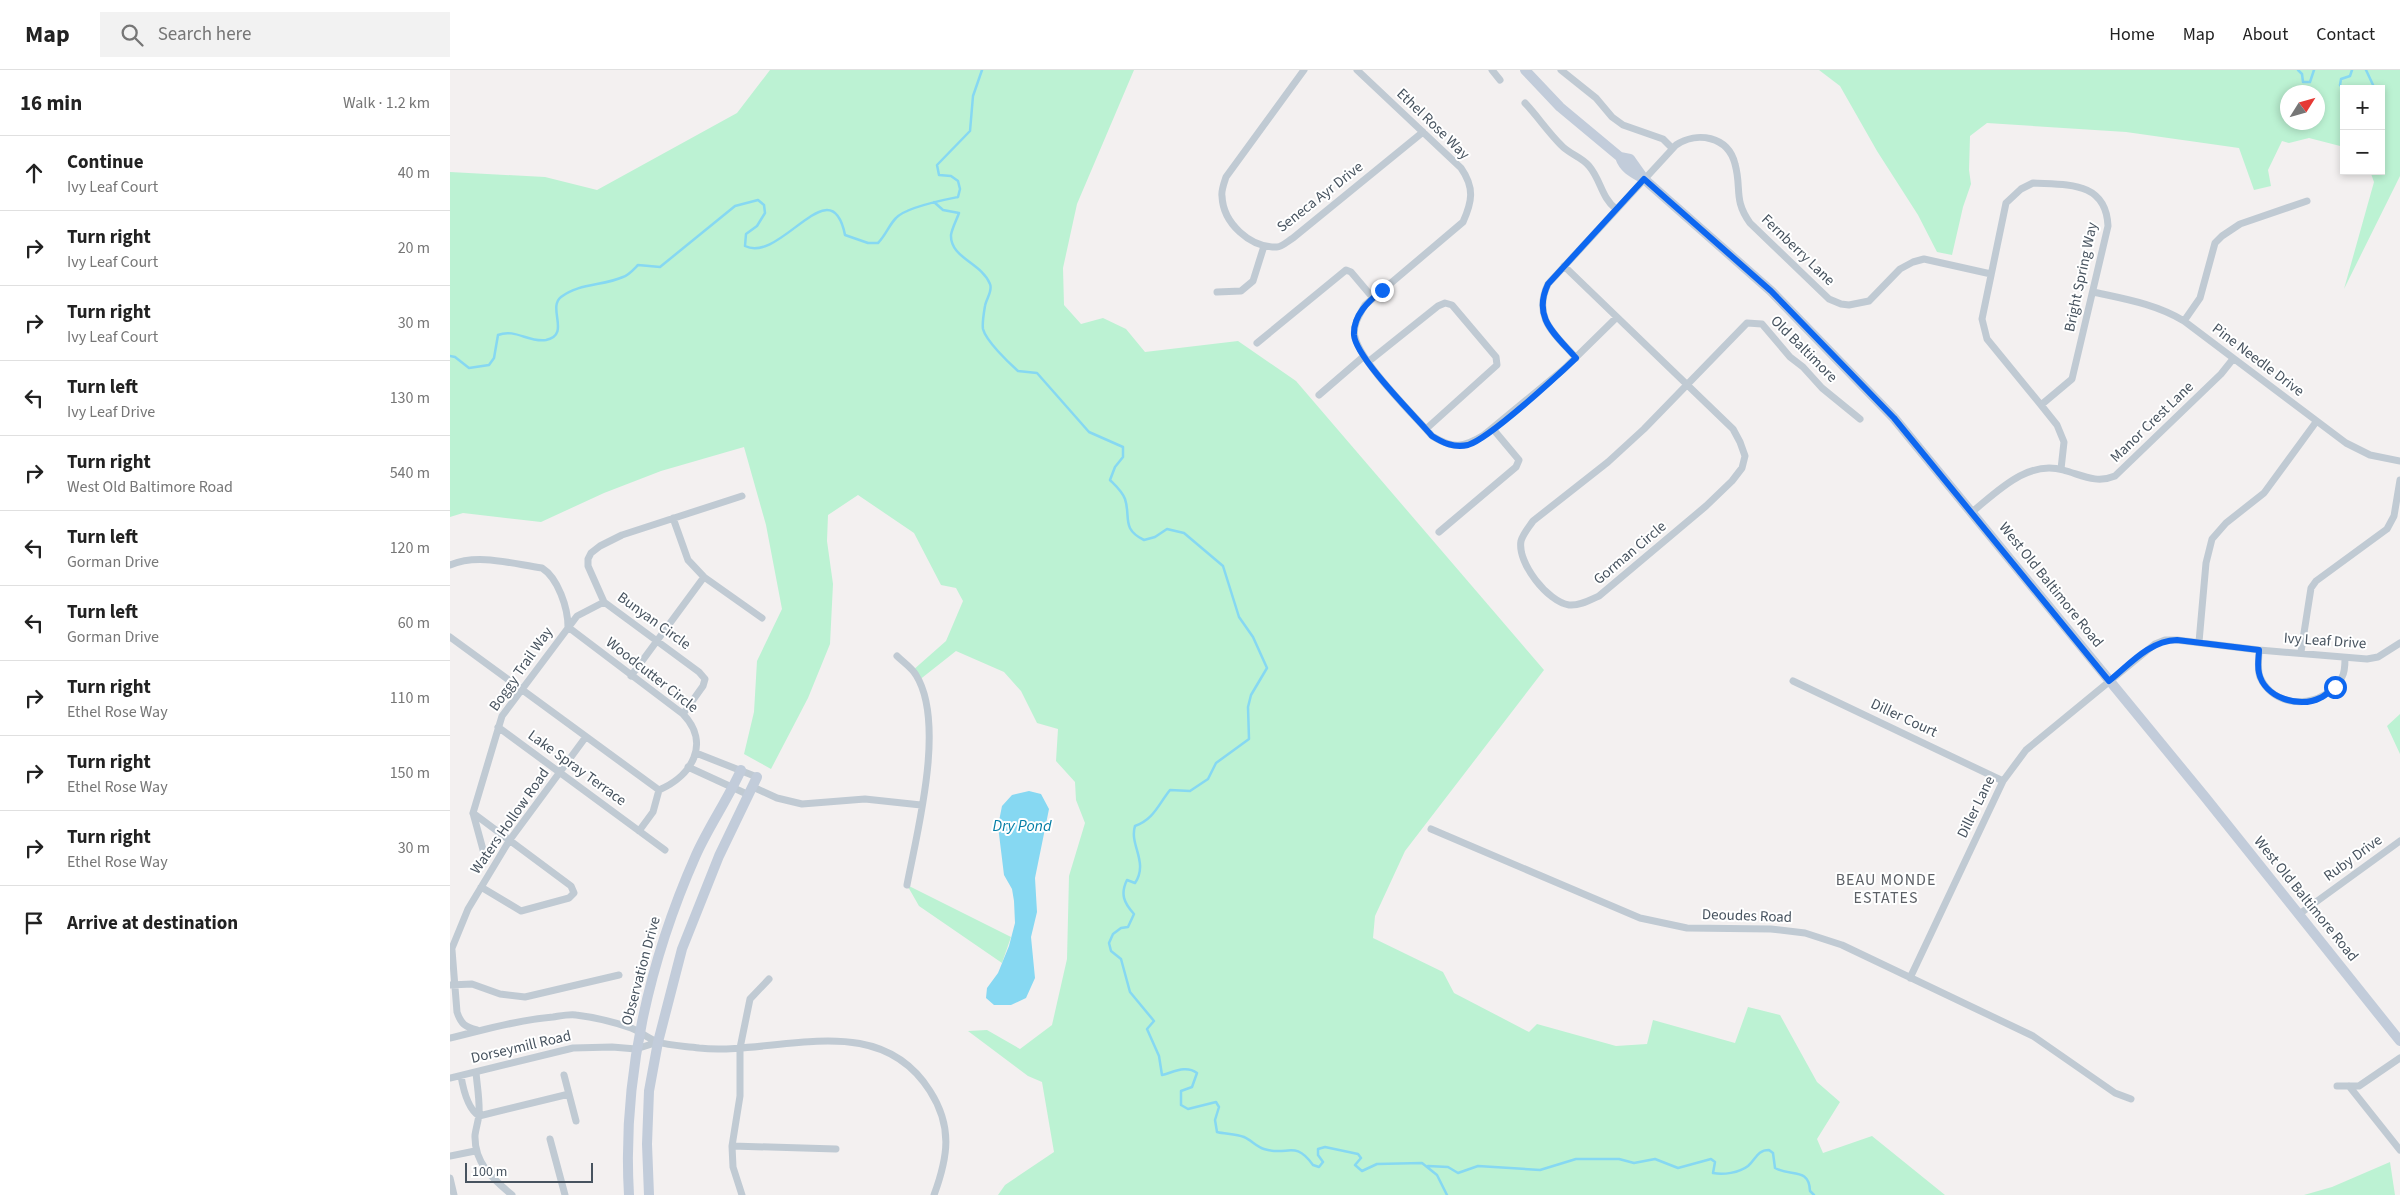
<!DOCTYPE html>
<meta charset="utf-8">
<style>
body{margin:0;font-family:"Source Sans 3",sans-serif;background:#f2f2f2;color:#222}
.controls{position:absolute;right:15px;top:15px;display:grid;overflow:hidden;border-radius:0px;box-shadow:0 2px 8px #0003}
.controls button{width:45px;height:45px;display:grid;place-items:center;padding:0;border:0;border-bottom:1px solid #e0e0e0;background:#fff;color:#222;font:25px sans-serif}
.compass{position:absolute;left:1830px;top:15px;width:45px;height:45px;border-radius:50%;background:#fff;box-shadow:0 2px 8px #0003;rotate:53deg}
.scale{position:absolute;left:15px;bottom:12px;width:128px;box-sizing:border-box;padding-left:5px;border:2px solid #47535f;border-top:0;font-size:14px;line-height:18px;white-space:nowrap;color:#47535f;-webkit-text-stroke:4px #fff;paint-order:stroke}
.stop{position:absolute;width:15px;height:15px;margin:-11px;border:4px solid #0d67f0;border-radius:50%;background:#fff}
.stop.end{background:#0d67f0;border-color:#fff;box-shadow:0 1px 5px #0008}
.list{margin:0;padding:0;list-style:none}
h2{display:flex;justify-content:space-between;align-items:center;height:65px;margin:0;padding:0 20px;font-size:21px}
h2 small{font-size:16px;font-weight:400;color:#767676}
.list li{display:grid;grid-template-columns:32px 1fr auto;gap:15px;align-items:center;box-sizing:border-box;height:75px;padding:0 20px;border-top:1px solid #e0e0e0}
.list b{display:block;font-size:19px;white-space:nowrap}
.list p{margin:0;font-size:16px;white-space:nowrap;color:#767676}
.list em{font-size:16px;font-style:normal;color:#767676}
.icon{flex:none;width:28px;height:28px;fill:none;stroke:currentColor;stroke-width:2;stroke-linecap:round;stroke-linejoin:round}
.map{position:relative;flex:none;width:1950px;height:1125px;overflow:hidden}
header{display:flex;align-items:center;gap:30px;box-sizing:border-box;height:70px;padding:0 25px;background:#fff;border-bottom:1px solid #e0e0e0}
header strong{font-size:24px}
nav{display:flex;gap:28px;margin-inline-start:auto;font-size:18px}
.search{width:350px;height:45px;background:#f2f2f2;display:flex;align-items:center;gap:12px;box-sizing:border-box;padding:0 18px;border-radius:0px;color:#767676;font-size:19px}
main{display:flex}
aside{flex:1;background:#fff}
.map>svg:first-child{display:block}
</style>
<header>
<strong>Map</strong>
<div class="search"><svg class="icon" aria-label="search" viewBox="0 0 24 24"><circle cx="10" cy="10" r="6"/><path d="M15 15l6 6"/></svg>Search here</div>
<nav><a>Home</a><a>Map</a><a>About</a><a>Contact</a></nav>
</header>
<main>
<aside>
<h2>16 min<small>Walk · 1.2 km</small></h2>
<ul class="list">
<li><svg class="icon" aria-label="ahead" viewBox="0 0 24 24"><path d="M12 20V5M6 11l6-6 6 6"/></svg><div><b>Continue</b><p>Ivy Leaf Court</p></div><em>40 m</em></li>
<li><svg class="icon" aria-label="right" viewBox="0 0 24 24"><path d="M7 20v-9h11M14 6l5 5-5 5"/></svg><div><b>Turn right</b><p>Ivy Leaf Court</p></div><em>20 m</em></li>
<li><svg class="icon" aria-label="right" viewBox="0 0 24 24"><path d="M7 20v-9h11M14 6l5 5-5 5"/></svg><div><b>Turn right</b><p>Ivy Leaf Court</p></div><em>30 m</em></li>
<li><svg class="icon" aria-label="left" viewBox="0 0 24 24"><path d="M17 20v-9H6M10 6l-5 5 5 5"/></svg><div><b>Turn left</b><p>Ivy Leaf Drive</p></div><em>130 m</em></li>
<li><svg class="icon" aria-label="right" viewBox="0 0 24 24"><path d="M7 20v-9h11M14 6l5 5-5 5"/></svg><div><b>Turn right</b><p>West Old Baltimore Road</p></div><em>540 m</em></li>
<li><svg class="icon" aria-label="left" viewBox="0 0 24 24"><path d="M17 20v-9H6M10 6l-5 5 5 5"/></svg><div><b>Turn left</b><p>Gorman Drive</p></div><em>120 m</em></li>
<li><svg class="icon" aria-label="left" viewBox="0 0 24 24"><path d="M17 20v-9H6M10 6l-5 5 5 5"/></svg><div><b>Turn left</b><p>Gorman Drive</p></div><em>60 m</em></li>
<li><svg class="icon" aria-label="right" viewBox="0 0 24 24"><path d="M7 20v-9h11M14 6l5 5-5 5"/></svg><div><b>Turn right</b><p>Ethel Rose Way</p></div><em>110 m</em></li>
<li><svg class="icon" aria-label="right" viewBox="0 0 24 24"><path d="M7 20v-9h11M14 6l5 5-5 5"/></svg><div><b>Turn right</b><p>Ethel Rose Way</p></div><em>150 m</em></li>
<li><svg class="icon" aria-label="right" viewBox="0 0 24 24"><path d="M7 20v-9h11M14 6l5 5-5 5"/></svg><div><b>Turn right</b><p>Ethel Rose Way</p></div><em>30 m</em></li>
<li><svg class="icon" aria-label="arrive" viewBox="0 0 24 24"><path d="M6 21V4h12l-3 4 3 4H6"/></svg><div><b>Arrive at destination</b></div></li>
</ul>
</aside>
<div class="map">
<svg width="1950" height="1125" viewBox="0 0 1950 1125">
<rect width="100%" height="100%" fill="#f3f0f0"/>
<path fill="#bcf2d3" fill-rule="evenodd" d="M320,0H684L627,134L613,198L614,235L631,254L653,248L676,259L695,282L788,271L846,311L1094,600L955,781L925,846L923,868L993,902L1004,923L1079,962L1087,954L1166,976L1197,974L1203,950L1285,973L1298,937L1330,945L1367,1012L1390,1032L1367,1069L1373,1083L1422,1066L1495,1125H548L555,1115L604,1082L592,1012L578,1006L518,961L537,960L570,979L602,955L617,889L619,806L635,753L626,730L625,712L606,691L608,659L587,653L571,621L554,602L506,581L468,611L462,601L496,571L513,531L506,518L491,515L464,463L408,425L378,445L377,471L383,514L380,574L358,628L321,699L294,684L304,642L307,591L332,539L316,455L294,377L211,401L154,423L91,452L13,443L0,447V102L95,107L147,120L287,43Z
M1369,0H1950V106L1894,219L1924,112L1920,101H1931V19H1894V77L1859,68L1839,73L1832,71L1818,100L1821,116L1804,120L1789,78L1676,62L1537,53L1520,66L1519,100L1521,114L1513,137L1502,185L1487,182L1468,145L1427,81L1390,16ZM1868,22V52H1838V22Z
M1950,644V684L1937,656Z
M457,815L561,867L552,893L469,836Z
M1940,1092L1945,1125H1854L1882,1117Z"/>
<path fill="#86d8f2" d="M579,721L591,724L599,739L585,808L587,842L581,867L585,908L576,928L561,935H544L536,928L537,918L548,903L559,876L565,853L564,831L562,819L554,805L548,756L552,736L562,725Z"/>
<g fill="none" stroke-linecap="round" stroke-linejoin="round">
<path stroke="#86d8f2" stroke-width="2.5" d="M1848,0L1852,4L1853,12H1860L1864,0
M1916,0L1924,17L1922,19
M1894,19L1890,15L1891,9L1900,6L1902,0
M484,132L493,140L509,143C507,149 502,158 501,165C500,188 532,193 540,214C543,221 536,229 535,236C534,242 532,253 533,259C536,271 559,293 568,301L587,303L639,362L673,377V387L665,397L660,410C665,415 672,421 675,429C681,447 671,459 694,470L705,467L717,459L734,463L773,496L789,547L803,567L817,598L801,625L798,637L799,669L766,693L758,709L740,721L720,720C708,735 704,749 685,756C679,775 699,792 685,813L677,810C670,824 674,833 684,844L678,857L671,858L663,864L659,873L661,881L671,889L680,922L704,951L697,959L709,986L712,1005C724,1002 736,995 747,1003L742,1017L731,1021V1035L738,1039L766,1032L769,1037L765,1050L767,1062C775,1064 786,1064 794,1067C801,1070 807,1077 814,1079C838,1087 844,1069 863,1095L869,1097L873,1092L868,1085V1079L875,1077L908,1084L911,1088L905,1095L912,1101L927,1094L972,1093L987,1105L997,1125
M0,286L5,287L19,298L39,295L44,288L48,265C65,258 79,273 96,270C121,265 97,238 111,227C129,213 153,216 173,207C179,205 184,199 188,195L210,197L285,136L308,130L314,135L315,143L307,156L296,164L295,176C331,194 381,96 395,165L418,173H428C436,165 439,155 446,148C456,137 493,130 508,127L510,119L508,111L501,106L489,105L487,95L520,61L523,26L532,0
M978,1096L998,1097L1008,1103L1028,1096L1090,1100L1126,1089H1169L1184,1093L1205,1089L1228,1098L1261,1089L1265,1092L1263,1103C1273,1105 1289,1103 1298,1096C1306,1089 1307,1080 1319,1080L1323,1083L1325,1098C1341,1107 1359,1097 1360,1121L1364,1125"/>
<path stroke="#c0cad3" stroke-width="7" d="M854,0L776,107C774,113 771,121 772,126C773,153 800,178 827,177C832,177 838,171 843,168L973,62
M907,0L1011,98C1025,118 1022,132 1013,152L915,235C910,244 902,256 905,267C911,293 962,343 982,366C1003,379 1013,378 1034,365L1114,299L1166,248
M1042,0L1050,10
M1111,0L1146,28L1162,47L1173,55L1213,69L1222,78
M1075,33C1088,47 1098,62 1111,75C1119,84 1132,87 1139,96C1151,110 1151,127 1166,139
M1583,113C1617,115 1656,111 1658,156L1622,309L1591,335L1537,269L1532,249L1556,133L1571,119Z
M1114,196L1283,359L1290,372L1295,386L1292,398L1282,411L1256,436L1149,526C1140,530 1130,536 1119,535C1098,532 1067,493 1071,471C1073,464 1079,457 1083,451L1158,392L1194,359L1297,253L1312,254L1340,287L1353,297L1372,318L1410,349
M767,222L791,221L803,211L814,176
M1643,222C1675,229 1706,234 1734,251L1896,373L1920,385L1950,391
M1734,251L1750,228L1765,173L1772,166L1790,154L1857,131
M807,273L896,200L901,202L923,228
M1126,288C1105,264 1082,248 1098,214L1226,75C1247,61 1278,66 1285,94C1292,119 1283,129 1300,153L1379,229L1391,234L1399,235L1419,231L1450,199L1463,192L1474,189L1541,204
M918,292L988,236L995,233L1002,235L1046,287L1047,295L976,359
M869,325L913,287
M1591,335L1607,355L1614,372L1611,399
M1522,442C1548,421 1577,390 1613,400C1632,405 1646,414 1665,406L1771,304L1783,289
M223,448L238,490L254,507L312,548
M989,462L1066,397L1069,390L1043,359
M0,495C28,483 63,494 92,498C108,508 118,538 118,557L233,644C261,673 242,706 209,720L0,567
M1749,572L1756,493L1762,469L1776,453L1814,423L1866,352
M1809,580C1809,588 1807,599 1810,607C1823,636 1861,639 1882,619C1886,616 1891,611 1892,607C1895,602 1895,594 1895,588
M1851,582L1861,518L1866,511L1937,459L1944,446L1950,410
M447,586C453,592 462,598 466,605C496,653 467,762 457,815
M181,606L254,507
M1343,611L1553,711
M233,644L253,616L255,609L249,602L154,532L138,496V489L141,483L150,476L172,465L292,426
M48,657L215,780
M246,683L307,707
M238,697L299,725
M303,717L327,728L352,734L415,729L471,735
M23,743L121,816L124,823L119,828L71,841L31,817
M981,759L1190,848L1237,858L1321,859L1355,863L1392,875L1583,966L1665,1023L1681,1029
M189,761L203,742L209,720
M35,787L23,743L52,646L127,546L154,532
M1848,845L1950,771
M2,880L7,942C11,954 15,957 27,960
M0,883L18,839L59,771L135,668
M1460,908L1553,711L1576,680L1705,574L1715,570H1727L1809,580L1917,589L1928,587L1950,573
M0,915L22,914L50,924L75,927L169,905
M0,968C34,960 68,950 103,947C110,946 119,944 126,945C144,947 164,952 181,958C190,961 198,969 208,972C220,976 236,976 249,978C326,986 427,937 480,1021C503,1057 498,1087 484,1125
M26,1002C27,1016 30,1031 29,1045C28,1052 26,1058 25,1065C24,1093 42,1108 62,1125
M114,1005L126,1051
M11,1006C13,1018 18,1039 29,1046
M0,1008L123,978L162,977L186,979L208,972
M1887,1016H1909L1950,988
M1899,1016L1950,1080
M29,1046L119,1024
M100,1069L115,1125
M282,1076L386,1079
M0,1086L25,1081
M0,1108L4,1125
M292,1125L283,1097L282,1076L290,1026V978L300,929L319,909"/>
<path stroke="#c2ccda" stroke-width="10" d="M1075,0L1110,37L1170,87L1180,89L1192,106
M1170,87C1174,99 1183,103 1194,109L1321,221L1444,348L1755,727L1950,971
M179,1125C172,1008 199,891 246,785C259,756 278,729 291,700
M199,1125L197,1074L199,1021L208,972L232,879L269,786L307,707"/>
</g>
<g fill="none" stroke-linecap="round" stroke-linejoin="round">
<path stroke="#0d67f0" stroke-width="6" d="M932,220C919,231 903,245 904,265C906,288 965,346 982,366C993,373 1004,378 1018,375C1040,368 1107,306 1126,288C1105,264 1082,248 1098,214L1194,109L1321,221L1444,348L1659,611C1680,594 1699,571 1727,570L1809,580C1809,587 1807,595 1809,603C1814,627 1849,639 1870,628C1875,626 1880,621 1885,617"/>
</g>
<g text-anchor="middle" dominant-baseline="central" stroke-width="4" stroke-linejoin="round" paint-order="stroke">
<g font-size="15" fill="#47535f" stroke="#fff">
<text transform="translate(983 54) rotate(44)">Ethel Rose Way</text>
<text transform="translate(870 127) rotate(-38)">Seneca Ayr Drive</text>
<text transform="translate(1348 180) rotate(44)">Fernberry Lane</text>
<text transform="translate(1631 207) rotate(-78)">Bright Spring Way</text>
<text transform="translate(1354 279) rotate(45)">Old Baltimore</text>
<text transform="translate(1808 290) rotate(37)">Pine Needle Drive</text>
<text transform="translate(1702 352) rotate(-44)">Manor Crest Lane</text>
<text transform="translate(1180 483) rotate(-40)">Gorman Circle</text>
<text transform="translate(1601 515) rotate(51)">West Old Baltimore Road</text>
<text transform="translate(204 551) rotate(36)">Bunyan Circle</text>
<text transform="translate(1875 571) rotate(4)">Ivy Leaf Drive</text>
<text transform="translate(71 599) rotate(-55)">Boggy Trail Way</text>
<text transform="translate(202 605) rotate(38)">Woodcutter Circle</text>
<text transform="translate(1454 648) rotate(25)">Diller Court</text>
<text transform="translate(127 698) rotate(36)">Lake Spray Terrace</text>
<text transform="translate(1526 737) rotate(-64)">Diller Lane</text>
<text transform="translate(60 751) rotate(-55)">Waters Hollow Road</text>
<text transform="translate(1903 788) rotate(-36)">Ruby Drive</text>
<text transform="translate(1856 829) rotate(51)">West Old Baltimore Road</text>
<text transform="translate(1297 846) rotate(2)">Deoudes Road</text>
<text transform="translate(191 901) rotate(-75)">Observation Drive</text>
<text transform="translate(71 977) rotate(-13)">Dorseymill Road</text>
</g>
<g font-size="16" font-style="italic" fill="#047ea6" stroke="#fff">
<text x="572" y="756">Dry Pond</text>
</g>
<g font-size="16" letter-spacing="1" fill="#5c6066" stroke="#fff">
<text x="1436" y="810">BEAU MONDE<tspan x="1436" dy="18">ESTATES</tspan></text>
</g>
</g>
</svg>
<div class="controls">
<button>+</button>
<button>−</button>
</div>
<svg class="compass" viewBox="-18 -18 36 36"><path d="M0-13l5 13h-10z" fill="#e53935"/><path d="M0 13l5-13h-10z" fill="#767676"/></svg>
<div class="scale">100 m</div>
<div class="stop" style="left:1885px;top:617px"></div>
<div class="stop end" style="left:932px;top:220px"></div>
</div>
</main>
